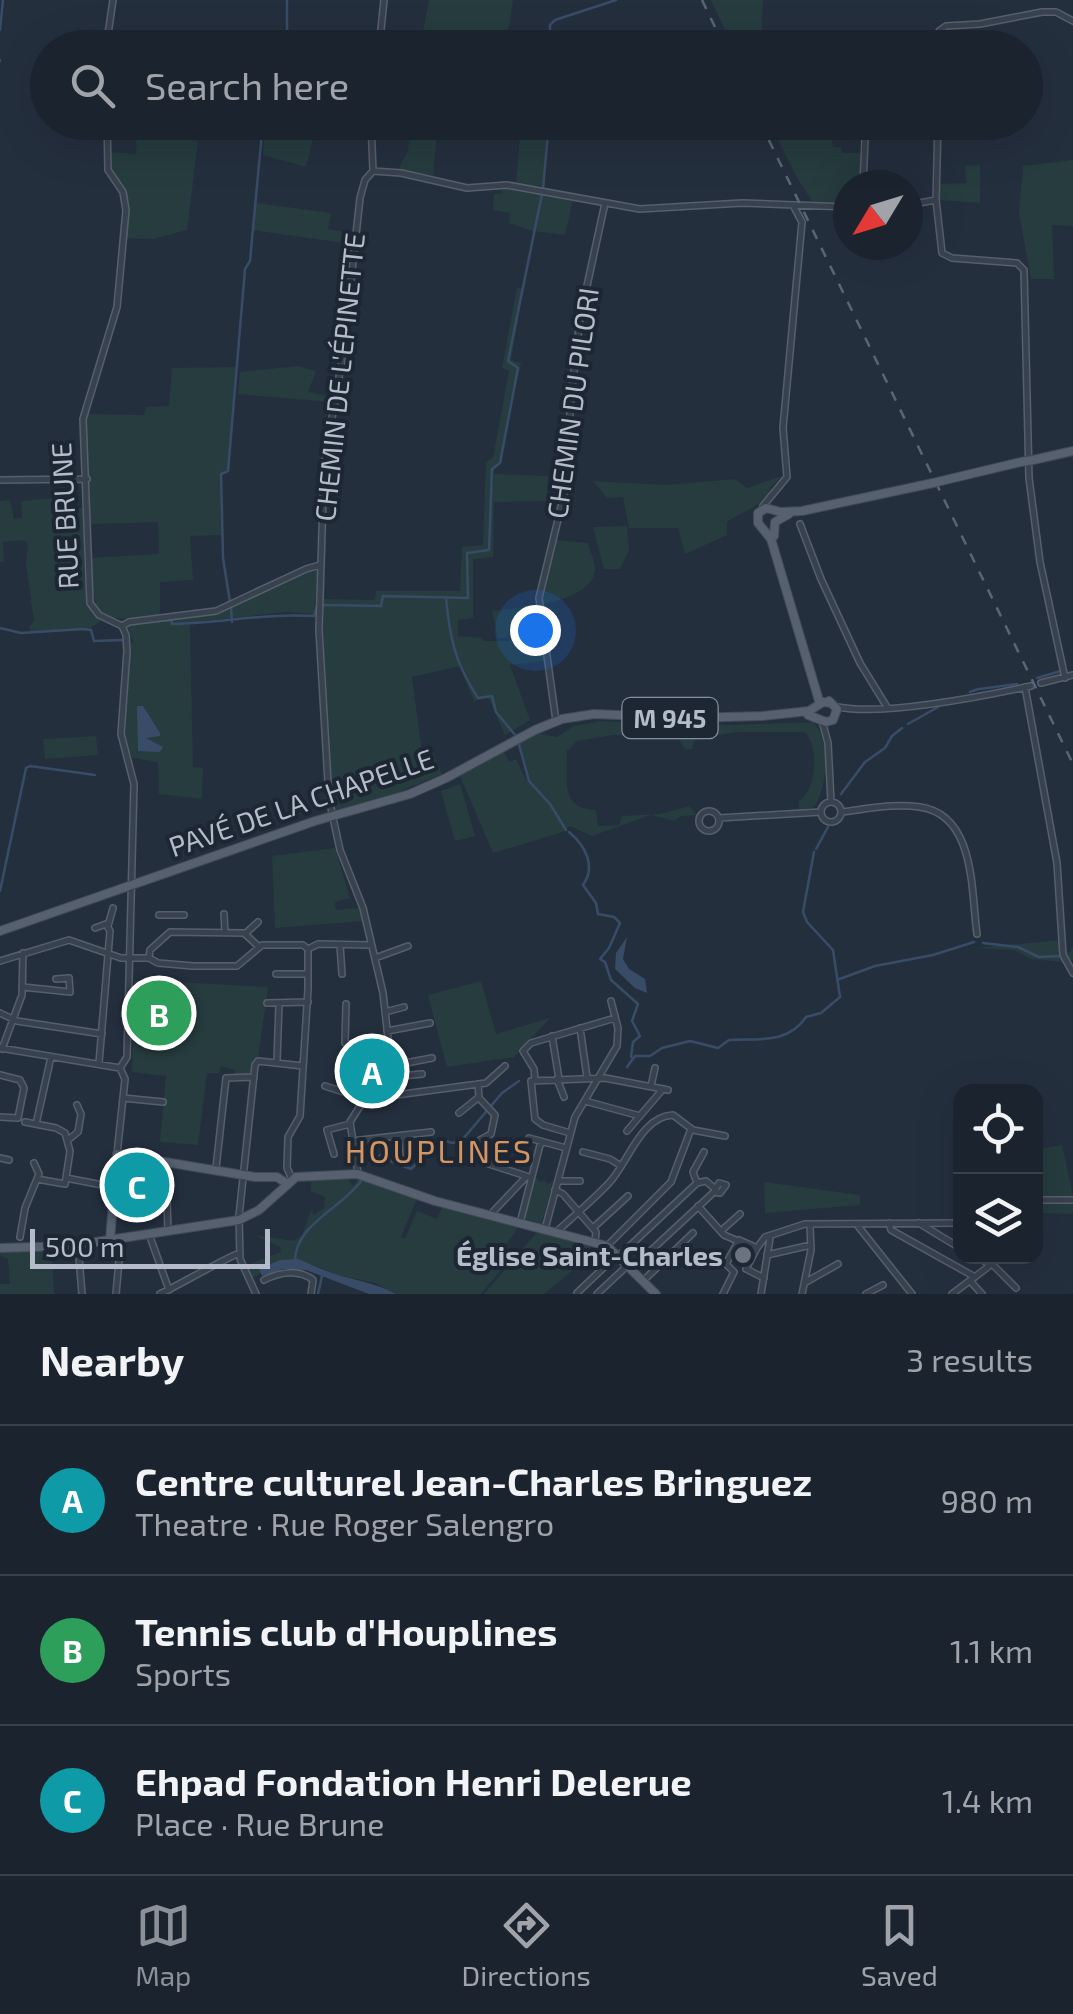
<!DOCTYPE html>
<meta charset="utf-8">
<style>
body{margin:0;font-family:"Exo 2",sans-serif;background:#282f3a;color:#f1f3f6}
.controls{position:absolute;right:30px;bottom:30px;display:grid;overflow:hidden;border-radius:20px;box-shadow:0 10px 40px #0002}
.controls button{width:90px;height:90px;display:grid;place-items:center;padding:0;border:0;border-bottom:2px solid #39404a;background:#1b232e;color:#f1f3f6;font:50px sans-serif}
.compass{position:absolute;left:833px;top:170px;width:90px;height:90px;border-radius:50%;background:#1b232e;box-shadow:0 10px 40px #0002;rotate:232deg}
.scale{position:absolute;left:30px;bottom:25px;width:240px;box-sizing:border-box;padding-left:10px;border:5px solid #b4bcc9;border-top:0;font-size:28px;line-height:35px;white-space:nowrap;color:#b4bcc9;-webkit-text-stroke:8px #1d2633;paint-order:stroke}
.you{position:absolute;left:535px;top:630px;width:35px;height:35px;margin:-25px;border:8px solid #fff;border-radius:50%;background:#1a73e8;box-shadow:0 0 0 15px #1a73e833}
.badge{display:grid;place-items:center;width:65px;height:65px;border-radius:50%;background:#8c9099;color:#fff;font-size:32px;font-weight:700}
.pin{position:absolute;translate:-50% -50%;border:5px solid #fff;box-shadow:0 2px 10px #0006}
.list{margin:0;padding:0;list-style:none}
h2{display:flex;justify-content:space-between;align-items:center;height:130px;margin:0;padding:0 40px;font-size:42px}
h2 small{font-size:32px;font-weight:400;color:#a0a4aa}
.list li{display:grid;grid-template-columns:65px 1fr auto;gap:30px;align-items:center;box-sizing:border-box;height:150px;padding:0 40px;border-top:2px solid #39404a}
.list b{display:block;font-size:38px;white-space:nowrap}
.list p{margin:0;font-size:32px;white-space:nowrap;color:#a0a4aa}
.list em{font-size:32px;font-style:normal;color:#a0a4aa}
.icon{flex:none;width:55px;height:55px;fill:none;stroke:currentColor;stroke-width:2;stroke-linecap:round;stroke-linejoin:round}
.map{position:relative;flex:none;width:1073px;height:1294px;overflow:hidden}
.search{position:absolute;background:#1b232e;box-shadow:0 10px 40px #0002;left:30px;right:30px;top:30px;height:110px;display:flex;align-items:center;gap:25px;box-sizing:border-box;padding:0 35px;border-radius:55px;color:#a0a4aa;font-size:38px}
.sheet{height:580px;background:#1b232e}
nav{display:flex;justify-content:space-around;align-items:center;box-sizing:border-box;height:140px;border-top:2px solid #39404a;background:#1b232e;font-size:28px;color:#a0a4aa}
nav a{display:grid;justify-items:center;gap:5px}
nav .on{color:#8c9099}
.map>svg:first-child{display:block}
</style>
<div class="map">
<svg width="1073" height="1294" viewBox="0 0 1073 1294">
<rect width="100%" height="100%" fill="#242f3e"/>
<path fill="#263c3f" d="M429,0H513L510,24L505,34H496L495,47H420Z
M711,0H763L761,47H733Z
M884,31L937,35V47L884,48Z
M302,122L316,128L306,167L263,155L264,123Z
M410,123H438L433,178L398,169L408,151Z
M490,123H548L543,186L516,184L520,136L490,134Z
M770,123H830L833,147H841L842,153H862L861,185H848V205L814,204L796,176Z
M137,125L198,141L187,230L153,239L126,238L127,196L110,171V152L136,154Z
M1073,160V226L1052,225L1054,279H1031L1019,212L1023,166Z
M980,165V203L940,200L939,184L966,183L965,166Z
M503,186L573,199L565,235L533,231L509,223L510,213L493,210L494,194L502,193Z
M256,203L331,213L328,229L353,233L351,244L253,230Z
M517,288L523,289L511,360L521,363L504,436L502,462L494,468V474L548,476L547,501L494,502L493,557L473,559V618L458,620V636L482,638L483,641H509L521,633L540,630L544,661L510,665L530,720L505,735L488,697L474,701L460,666L412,677L422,753L433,752L442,774L396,793L334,810L325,722L323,599L375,600L376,591H460L462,547L483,545L486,462L493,458L509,371L502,368Z
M297,366L316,371L308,392L333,397L331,402L238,394L240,372Z
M237,367L227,472L220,473L221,535L190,536L193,580L160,582V616C95,622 94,622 91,558L159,554L158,522L91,524L86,414L144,415L146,407L169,406L172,368Z
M782,476L769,489H772C760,509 745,509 727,522V535L685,554L678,528H629L623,497L607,498L593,481L667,485L735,479L747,488Z
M66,497L67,508H85C86,539 77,601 102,620L88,630L31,633L29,627L34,621L26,564L28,544L23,540L3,542L4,562H0V501L10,500L14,519L22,518L21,501Z
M627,526L629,550L620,569H604L593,527Z
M556,540L588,543C589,550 595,561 595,568C595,592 559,600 542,605Z
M313,568H318L314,614L287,612L184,623L190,625L193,767L203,768L202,799L159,794L158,762L132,758L124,735L130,644L133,642L127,625L218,612Z
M536,606L539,626L523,631L521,623L510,624L508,638H498L492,611Z
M603,721L694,726L813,722C831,739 828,788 814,807L799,811V801C817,790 819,747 805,732H740L700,737L694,741L692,749H685L679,739L613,735L577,741L567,751C568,780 559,809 596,810L598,826L619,825L622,816L660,814L689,806L697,815L681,816L674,821L651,815L592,836L570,826L563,832L493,853L460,776L504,752L509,762L516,759L527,782L519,742L536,733L557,737L574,726Z
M96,736L98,755L45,759L43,739Z
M460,784L475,836L455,841L441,791Z
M1048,794L1060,881L1066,952H1070L1073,945V959L1068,962L1073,978L1062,962L1031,959L1014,950L974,948L1061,940L1056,865L1044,795Z
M335,848L350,898L335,902L336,910L360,908L363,921L275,928L272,856Z
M134,980L268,987L258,1058L253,1059L251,1076L235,1075V1070L221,1066L219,1073H207L198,1145L160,1142L166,1076L132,1072Z
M481,981L496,1034L550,1018L514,1057L447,1067L428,995Z
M1062,1145L1073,1196V1214L1036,1213V1150Z
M535,1176L539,1182L544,1180L547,1184L554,1181L541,1224L524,1218Z
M311,1178L348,1179L354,1186L358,1178L417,1198L401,1237L405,1239L417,1211L437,1219L443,1206L520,1225L506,1245L515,1253L481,1294H396L375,1283L338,1275L298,1259L259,1269L261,1273L253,1278L249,1273L250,1264L281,1252L280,1247L254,1235L294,1241L302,1235L310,1213L312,1210L314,1215L324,1208L325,1197L311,1191Z
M764,1182L860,1195V1205L765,1213Z
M538,1231L591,1245L587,1258L544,1294H484Z
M1,1252H52L54,1294H0V1284H10L8,1259L0,1256Z"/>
<path fill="#394c67" d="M137,706H143L160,733V736L146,738L163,747L160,752L138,751C138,737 137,722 137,706Z
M627,937L623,959L629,969L645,979L647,993L635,988L615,969L616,953Z
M298,1259C311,1264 322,1270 335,1274C357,1281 376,1283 396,1294H369L306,1270L283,1269L262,1276L259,1269L280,1260Z"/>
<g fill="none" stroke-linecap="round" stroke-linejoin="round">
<path stroke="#394c67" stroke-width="2.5" d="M287,0V36L303,38V48
M0,30L3,0
M550,48V25L555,20L616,0
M0,60V61
M543,189L549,122
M446,598C450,639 455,663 478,698L492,696L496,712L516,736
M230,602L223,558L221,474L228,471L245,269L250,261L262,132L257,127L260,122
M321,605L381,606L383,596L468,598L467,553L489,550L492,469L500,463L518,368L508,361L542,194
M231,608L232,622
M158,621L171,620L172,624C220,623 266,613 314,616L317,605
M0,628L21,633L82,629L91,630L94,641L124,640
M1037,678L1061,671
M980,689L1017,684
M970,692L978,689
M908,724L938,707
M518,741L529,781L550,804L566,830
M841,794L865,762L885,748L892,736L902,728
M569,832C586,846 596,867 583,885L596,903L598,914L614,917L620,923L609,948L600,959L605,962L611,980L638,1004L632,1021L640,1036L633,1042L631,1057
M816,849L828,827
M0,891L26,768L30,766L95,775
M983,943L1018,947L1039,957L1060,956
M837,980L875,966L933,955L974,942
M627,1067L635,1056H650L662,1048L690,1041L718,1048L729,1040C758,1038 787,1045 806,1017L821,1013L840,997L833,950L807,922L803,912L814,852
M370,1163L386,1151L390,1161L411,1169L440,1140L453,1143L462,1140L502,1093L519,1081
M295,1262C294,1225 342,1208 361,1181
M318,1294L322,1276"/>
<defs>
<path id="minor" d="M106,48L113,0
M379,48L384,0
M939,48V31L946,26L980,24L1042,12H1056L1073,21
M107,122L108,170L123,192L126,210L117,307L83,419L90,603L99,615L122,626L126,635L127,651L121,734L134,784L127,1057L120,1068L125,1079L117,1154
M938,122L936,200L942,253L952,258L1017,263L1024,270L1029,478L1040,562L1065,678
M373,171L401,173L467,188L507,185L640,209L742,203L848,207
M863,185L865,140
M908,205L936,200
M0,480L87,479
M763,506L787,477L783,428L802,222L794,207
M800,524L821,579L860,663L887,707
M122,626L129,622L216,611L306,569L320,565
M1041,683L1073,675
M1025,687L1057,863L1063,955L1073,973
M838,707C883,716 984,696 1031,686
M556,721L539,598L569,474L570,408L580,318L605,203
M822,721L828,743L831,802
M821 812a10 10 0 1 1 20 0a10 10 0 1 1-20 0Z
M699 821a10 10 0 1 1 20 0a10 10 0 1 1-20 0Z
M841,812C867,809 895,803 920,807C976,815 971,892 977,934
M719,818L821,812
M224,914L225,932
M159,915H184
M108,926L113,908
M95,928L106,924L110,931L99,1063
M246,933L258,922
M340,945L342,974
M149,958L150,950L170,932L244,933L259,947
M375,958L408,946
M0,961L69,940L121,958H149L158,963L193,966H237L262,945H303L308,949L318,944L371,945
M276,974H308
M23,987L70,992L69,978L56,979
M308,988V949
M267,1003L308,1002
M346,1004L345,1043L388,1053
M385,1012L404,1007
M0,1013L17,1021L102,1034
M580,1028L587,1077
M387,1031L430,1023
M552,1036L559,1079
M0,1048L120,1068
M2,1049L22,995L23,953
M277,1061L279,1004
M385,1067L432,1058
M0,1075L20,1080L24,1088L18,1118L0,1117
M380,1078L422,1074
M557,1079L564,1097
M535,1080L534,1069L523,1051L531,1043L615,1018
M478,1084L479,1098L495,1115L491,1134L480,1140
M325,1086L365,1099
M651,1086L655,1068
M367,1096L374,1098L486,1083L505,1066
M123,1098L163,1102
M585,1101L640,1116
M459,1113L479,1097
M25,1122L56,1128L65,1133L70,1151L66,1178
M36,1124L51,1057
M627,1131L663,1089
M570,1133L543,1125L535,1119L531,1081L605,1078L668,1090
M404,1135L407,1159
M529,1138L566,1148
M68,1140L78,1132L81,1114L77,1105
M352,1141L431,1132
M583,1152L610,1159L621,1166
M334,1154L327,1130L350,1124
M0,1158L9,1160
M486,1163L529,1177
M166,1164L168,1231
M216,1168L226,1078L254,1077
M358,1174L350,1122L384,1068L389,1047L383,993L363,908L340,850L329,799L319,630L324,466L343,353L360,198L365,180L373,171L371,122
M37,1179L65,1184L66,1178L113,1187
M292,1179L287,1168L288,1137L300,1116L308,989
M558,1181H580
M697,1183L693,1172L704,1152
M697,1183L706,1181L714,1188
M555,1190L563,1194L596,1232L595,1242
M1036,1200H1073
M698,1206L724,1235L738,1241
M490,1215L526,1177
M520,1223L541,1141
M889,1223L891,1230L975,1277
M919,1223L960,1248
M858,1226L912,1294
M593,1228L628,1196
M545,1229L575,1117L617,1046L618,1028L611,1001
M721,1231L740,1214
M556,1232C574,1216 593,1200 609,1183C628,1163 641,1116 673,1115L693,1130L725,1136
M149,1234L169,1290
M20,1237L25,1208L39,1174L34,1163
M78,1245L82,1294
M607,1246L671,1182L691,1129
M757,1248L765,1237L805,1224L960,1223
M767,1255L811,1245
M619,1256L697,1183
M976,1256L990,1265
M991,1263L1016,1288
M631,1269L714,1192L719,1183L726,1185L720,1193L714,1192
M264,1280C280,1272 299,1269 313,1280L311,1294
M643,1281L693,1233
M806,1282L838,1264
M971,1282L982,1294
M577,1293L618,1254
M116,1294L121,1238
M160,1294C173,1288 233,1254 240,1253
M256,1294L240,1259L239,1216L255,1065L258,1061L303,1066
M597,1294L628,1265
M723,1294L734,1272L726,1264L739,1240L757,1248L746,1269L764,1278
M761,1294L770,1238
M802,1294L811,1250L810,1225
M866,1294L883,1285
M952,1294L988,1267L994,1256"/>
<path id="major" d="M1033,460L1073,451
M941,481L1021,462
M774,536L775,522L789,514
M820,704L771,539L758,523V513L766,508L781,512L802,511L933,483
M808,715L826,722L833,720L837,709L829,701
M0,931L315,821L410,794L446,778L535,730L562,719L594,714L689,718L762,716L809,711L823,702L831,703
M110,1240L117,1154L255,1177H277L286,1183
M0,1248L70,1246L239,1220L259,1210L296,1177L357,1174L435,1201L607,1246L656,1294"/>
</defs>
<use href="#minor" stroke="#565f6c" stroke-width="8"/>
<use href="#major" stroke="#414a57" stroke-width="10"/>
<use href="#minor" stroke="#38414e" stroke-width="5"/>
<use href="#major" stroke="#56606e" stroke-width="8"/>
<path stroke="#5a6575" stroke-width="2.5" stroke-dasharray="10 10" stroke-linecap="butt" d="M702,0L725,48
M760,122L1073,764"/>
<defs>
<path id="major-bridge" d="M1021,462L1033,460
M933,483L941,481"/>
</defs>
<use href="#major-bridge" stroke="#414a57" stroke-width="10" stroke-linecap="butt"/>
<use href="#major-bridge" stroke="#56606e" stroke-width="8"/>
</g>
<circle fill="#6b7280" stroke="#1d2633" stroke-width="4" cx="743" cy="1255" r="10"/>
<g text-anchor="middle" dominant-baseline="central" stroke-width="8" stroke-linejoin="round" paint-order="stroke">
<rect fill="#1d2633" stroke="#878f9c" stroke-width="2.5" x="622.5" y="698" width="95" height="40" rx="8"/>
<g font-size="25" font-weight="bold" fill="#b4bcc9">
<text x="670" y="718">M 945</text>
</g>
<g font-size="28" fill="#b4bcc9" stroke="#1d2633">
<text transform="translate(339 377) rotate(-84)">CHEMIN DE L'ÉPINETTE</text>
<text transform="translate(572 403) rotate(-82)">CHEMIN DU PILORI</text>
<text transform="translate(64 516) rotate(-93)">RUE BRUNE</text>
<text transform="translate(301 802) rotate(-19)">PAVÉ DE LA CHAPELLE</text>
</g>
<g font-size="28" font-weight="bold" fill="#b4bcc9" stroke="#1d2633" text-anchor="end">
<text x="723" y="1255">Église Saint-Charles</text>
</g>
<g font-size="32" letter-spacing="2.5" fill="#d59563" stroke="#1d2633">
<text x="439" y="1150">HOUPLINES</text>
</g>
</g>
</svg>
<div class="controls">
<button><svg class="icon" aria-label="locate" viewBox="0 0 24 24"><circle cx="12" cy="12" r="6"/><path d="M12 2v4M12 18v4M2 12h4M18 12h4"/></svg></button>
<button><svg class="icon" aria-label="layers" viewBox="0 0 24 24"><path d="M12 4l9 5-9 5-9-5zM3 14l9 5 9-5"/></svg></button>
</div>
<svg class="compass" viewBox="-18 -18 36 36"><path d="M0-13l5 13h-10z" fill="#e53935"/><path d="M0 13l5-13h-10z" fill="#a0a4aa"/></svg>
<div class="scale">500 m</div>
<div class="you"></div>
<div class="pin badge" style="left:372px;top:1071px;background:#0f9aa8">A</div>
<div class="pin badge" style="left:159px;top:1013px;background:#2e9e5b">B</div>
<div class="pin badge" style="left:137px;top:1185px;background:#0f9aa8">C</div>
<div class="search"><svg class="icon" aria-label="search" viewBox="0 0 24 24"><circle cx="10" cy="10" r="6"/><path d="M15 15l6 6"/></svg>Search here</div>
</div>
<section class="sheet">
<h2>Nearby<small>3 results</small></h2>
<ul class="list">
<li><span class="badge" style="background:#0f9aa8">A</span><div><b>Centre culturel Jean-Charles Bringuez</b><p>Theatre · Rue Roger Salengro</p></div><em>980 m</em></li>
<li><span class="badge" style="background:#2e9e5b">B</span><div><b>Tennis club d'Houplines</b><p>Sports</p></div><em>1.1 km</em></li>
<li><span class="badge" style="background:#0f9aa8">C</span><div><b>Ehpad Fondation Henri Delerue</b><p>Place · Rue Brune</p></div><em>1.4 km</em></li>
</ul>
</section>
<nav>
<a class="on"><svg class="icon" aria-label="map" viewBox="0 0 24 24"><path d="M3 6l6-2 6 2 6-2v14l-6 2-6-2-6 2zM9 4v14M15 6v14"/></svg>Map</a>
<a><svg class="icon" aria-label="directions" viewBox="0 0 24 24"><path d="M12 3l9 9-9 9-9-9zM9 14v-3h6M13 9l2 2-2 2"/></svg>Directions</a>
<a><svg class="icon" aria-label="saved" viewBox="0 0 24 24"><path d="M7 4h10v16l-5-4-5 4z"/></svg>Saved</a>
</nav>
